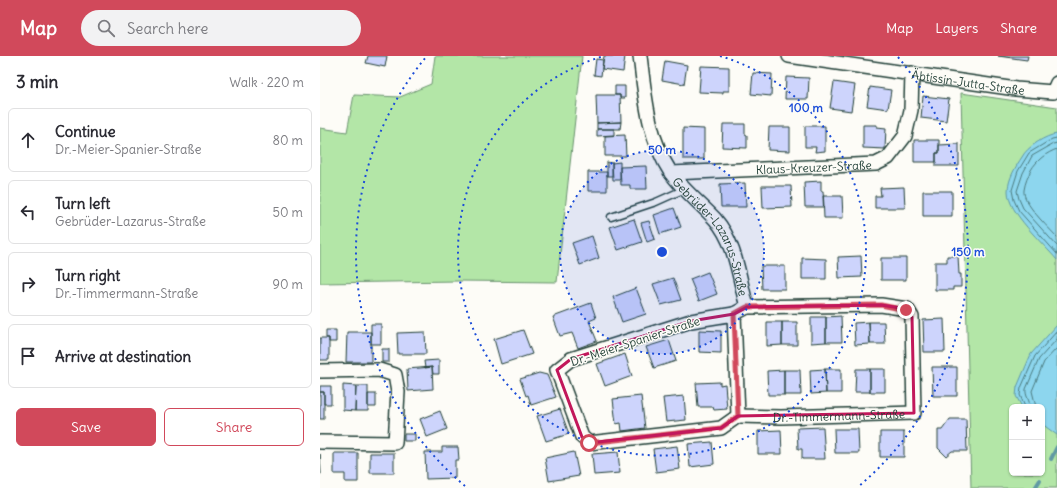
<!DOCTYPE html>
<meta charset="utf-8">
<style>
body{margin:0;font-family:Delius,sans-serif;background:#f2f2f3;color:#2b2b33}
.controls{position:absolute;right:12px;bottom:12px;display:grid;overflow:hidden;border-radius:6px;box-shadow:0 1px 3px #0004}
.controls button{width:36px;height:36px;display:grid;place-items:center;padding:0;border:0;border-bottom:1px solid #e1e1e2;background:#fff;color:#2b2b33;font:20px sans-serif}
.stop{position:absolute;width:12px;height:12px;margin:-9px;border:3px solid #d1495b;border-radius:50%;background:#fff}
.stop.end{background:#d1495b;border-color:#fff;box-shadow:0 1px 4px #0008}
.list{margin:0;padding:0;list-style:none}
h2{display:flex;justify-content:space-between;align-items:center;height:52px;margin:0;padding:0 16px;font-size:17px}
h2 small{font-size:13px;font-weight:400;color:#7c7c81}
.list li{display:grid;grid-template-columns:26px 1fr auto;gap:12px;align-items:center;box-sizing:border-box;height:64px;margin:0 8px 8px;padding:0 8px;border:1px solid #e1e1e2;border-radius:6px}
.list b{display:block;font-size:15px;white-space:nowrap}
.list p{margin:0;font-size:13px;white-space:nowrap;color:#7c7c81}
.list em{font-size:13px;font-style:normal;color:#7c7c81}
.actions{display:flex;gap:8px;padding:12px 16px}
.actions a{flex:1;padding:9px 0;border:1px solid #d1495b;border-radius:6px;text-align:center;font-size:14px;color:#d1495b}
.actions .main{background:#d1495b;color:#fff}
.icon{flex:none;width:22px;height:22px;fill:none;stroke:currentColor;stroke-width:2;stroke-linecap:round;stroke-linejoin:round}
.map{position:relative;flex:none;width:737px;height:432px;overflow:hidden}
header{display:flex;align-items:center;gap:24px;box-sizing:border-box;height:56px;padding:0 20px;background:#d1495b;color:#fff}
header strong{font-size:19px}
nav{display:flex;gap:22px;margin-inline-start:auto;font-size:14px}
.search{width:280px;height:36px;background:#f2f2f3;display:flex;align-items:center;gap:10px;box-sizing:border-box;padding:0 14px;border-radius:22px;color:#7c7c81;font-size:15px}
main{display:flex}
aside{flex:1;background:#fff}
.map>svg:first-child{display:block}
</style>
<header>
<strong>Map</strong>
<div class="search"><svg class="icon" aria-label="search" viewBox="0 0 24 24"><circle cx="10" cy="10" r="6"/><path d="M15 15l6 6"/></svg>Search here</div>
<nav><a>Map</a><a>Layers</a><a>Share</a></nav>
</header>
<main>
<aside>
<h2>3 min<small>Walk · 220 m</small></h2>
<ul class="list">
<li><svg class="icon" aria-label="ahead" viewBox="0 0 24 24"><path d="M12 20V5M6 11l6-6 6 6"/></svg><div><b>Continue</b><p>Dr.-Meier-Spanier-Straße</p></div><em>80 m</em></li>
<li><svg class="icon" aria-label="left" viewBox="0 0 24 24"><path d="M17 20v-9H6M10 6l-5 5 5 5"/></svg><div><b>Turn left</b><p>Gebrüder-Lazarus-Straße</p></div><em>50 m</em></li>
<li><svg class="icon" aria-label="right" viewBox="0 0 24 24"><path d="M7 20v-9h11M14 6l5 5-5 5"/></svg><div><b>Turn right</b><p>Dr.-Timmermann-Straße</p></div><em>90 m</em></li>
<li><svg class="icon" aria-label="arrive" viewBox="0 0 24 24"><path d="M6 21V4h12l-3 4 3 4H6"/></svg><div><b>Arrive at destination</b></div></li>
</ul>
<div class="actions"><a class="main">Save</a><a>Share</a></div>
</aside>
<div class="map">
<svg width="737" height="432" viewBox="0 0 737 432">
<rect width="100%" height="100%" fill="#fdfcf7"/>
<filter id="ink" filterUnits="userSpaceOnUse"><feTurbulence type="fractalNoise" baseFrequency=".025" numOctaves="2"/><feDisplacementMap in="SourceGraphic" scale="8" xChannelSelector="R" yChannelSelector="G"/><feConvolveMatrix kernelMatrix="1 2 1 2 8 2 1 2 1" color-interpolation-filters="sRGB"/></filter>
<g filter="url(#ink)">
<path fill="#b3e6a7" stroke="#69926e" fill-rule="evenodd" d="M115,0H262L237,226L138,225L0,227V72L27,76L34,39L80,41L111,28Z
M641,37L737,51V432H651ZM692,351H722V417H692Z"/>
<path fill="#8dd6ee" stroke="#6199a4" d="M737,78V204C723,187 688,157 688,135C688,123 696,110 702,101C707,91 726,79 737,78Z
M737,269V379L722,368V351H702L696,340L697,331L711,298Z"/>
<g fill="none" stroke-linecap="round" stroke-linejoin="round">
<path stroke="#4b7a7e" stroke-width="1" d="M737,82L732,83L709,97L698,115L692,134L694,144L699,155L737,198
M737,87L733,88L712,100L703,117L697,135L699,143L703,152L737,190
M737,93C726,97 717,104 711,114C708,120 705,127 704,134C702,147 728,171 737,181
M705,351L700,339L701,332L715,300L737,275
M710,351C710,344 705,340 706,333L719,303L737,283
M716,351L712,335L724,306L737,292"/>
<path stroke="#6199a4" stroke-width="4" d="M731,403L737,391
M715,432L720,424"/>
</g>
<path fill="#cdd4fc" stroke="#1f3d34" d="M48,0H67L65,11L46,7Z
M284,0H305L303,16L282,13Z
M678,0H708L707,4Z
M276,3L283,4L281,20L274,19Z
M345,5L367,9L364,28L342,24Z
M381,10L409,11V35H403V37L379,36Z
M433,17L452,18L451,40L431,38Z
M466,21L489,22L488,43H465Z
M514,26L535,29L531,55L510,52Z
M295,30H305V42H300V39H295Z
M550,31L571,34L568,53L547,50Z
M276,39H300L301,66L277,67Z
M603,40L629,43L626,65L601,62Z
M301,66L300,73H277V67Z
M403,68H425V78L427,79V92L402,91Z
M543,69H557V71L566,72L565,93L543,92Z
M485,70H505V95L495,96L496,91H485Z
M449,71H470V95L448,94Z
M363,72L384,73V103H363Z
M277,73H294V79L277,80Z
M305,79L306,100H285V80Z
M594,84H619V97H616V106H594Z
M639,88V110H616V97H619V89Z
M287,106L292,107V120H287Z
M300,106V124H293L292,107Z
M326,110L327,133H310V129H301L300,111Z
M268,116H287V135H268Z
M501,125V135H503L504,151H485L484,126Z
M425,127L426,151H401L400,128Z
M442,130H471L472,151L443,152Z
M584,131L585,152H555V140H561L560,132Z
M603,135H632V160H603Z
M503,140H522L523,162H504Z
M354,152L361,171L340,178L334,159Z
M314,163L322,186L298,194L290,171Z
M329,165L335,183L327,186L321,167Z
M272,180L279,202L260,209L252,187Z
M541,200L542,221L519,222L518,201Z
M627,200H638L639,218H641V231H633V234H615V206H627Z
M482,202L506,203V223H482Z
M561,202H586V224H561Z
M441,210H465V233H442Z
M388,216L397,238L379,245L370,223Z
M353,222L361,244L341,249L333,228Z
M316,232L326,258L302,266L293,241Z
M271,247L276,262L269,265L277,285L258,292L252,277L240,280L233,261Z
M521,260L522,286H506V261Z
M491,261H506V286L491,287Z
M624,263L625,296H604L603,264Z
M447,266H462V289L447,290Z
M462,266H477V289H462Z
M549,266H564L565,288H550Z
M549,266L550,288L535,289L534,267Z
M51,268H61V288H51Z
M6,274H16V286H9V282H6Z
M203,274L212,298L181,308L174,283Z
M379,274L401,275V297L379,296Z
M27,276H51V306H26Z
M105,276L106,298H78L77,277Z
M0,282H9V304H0Z
M349,284L356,305L334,312L326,291Z
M62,293H69V306H62Z
M305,298L312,320L285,330L277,308Z
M119,304V318H113L112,311L105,312L104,305Z
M112,311L113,333L88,335L87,313Z
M612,311H637V340H613Z
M505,313L506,337L491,338L490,314Z
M505,313H521V337H506Z
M536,313H550V336H535Z
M550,313H565V336H550Z
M464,314V339H448L447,315Z
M464,314H480L481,339H464Z
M219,317L227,319L236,341L211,349L208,339L206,340L200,323Z
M400,326V329L405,328L407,353L394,354L393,351H378L376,327Z
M23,329L36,330L35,355L23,354Z
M0,330H11V348H4V336H0Z
M36,330H48V355H35Z
M0,336H4V363H0Z
M48,338H56V351H48Z
M321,340L325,372L302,375L301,367L296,368L293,343Z
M364,340L366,364L346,366L343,342Z
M240,353L249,378L226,385L217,360Z
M120,355L127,373L107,381L100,363Z
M630,363H646L647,395H632L626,400L618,392V374H622Z
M503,371L505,403H482V393H478L477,372Z
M514,373H538L539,397H515Z
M461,374L462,398H438V375Z
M560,376H584V401H560Z
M84,378H95V385H84Z
M392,386L394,408L370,411L368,388Z
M357,390L360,413L336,416L333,393Z
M122,391H138L139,404H135V422L106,423L105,396H122Z
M254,396L259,420L229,425L225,402Z
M298,396L300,417L274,419L272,398Z
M14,397H38V426H25V418H14Z
M50,397H74V417H50Z
M0,398L1,418H0Z"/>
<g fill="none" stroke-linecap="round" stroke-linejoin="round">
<defs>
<path id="service" d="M291,161L336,146L365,133"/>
<g id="minor">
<path id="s1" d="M320,0C325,40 328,82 351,117C363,134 381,148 395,163C416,187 419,222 427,251L414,258L418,360"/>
<path id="s2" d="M469,0L696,33L733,36L737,27"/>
<path id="s3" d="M351,117L556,108L568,102L585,80L591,54L592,17"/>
<path d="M414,258L371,265L251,303L237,314L262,381L269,387L401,372L418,360"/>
<path d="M0,315L59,314L75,319L78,336L75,387L0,386"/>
<path id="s4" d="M418,360L461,361L594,357L592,261L587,253L561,249L427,251"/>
</g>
</defs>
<use href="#service" stroke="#1f3d34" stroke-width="9"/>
<use href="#minor" stroke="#1f3d34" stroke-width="16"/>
<use href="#service" stroke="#fdfcf7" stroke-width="6"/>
<use href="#minor" stroke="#fdfcf7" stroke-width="13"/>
</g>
</g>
<g fill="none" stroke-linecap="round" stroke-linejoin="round" filter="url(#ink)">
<path stroke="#d1495b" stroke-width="5" d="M269,387L401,372L418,360L414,258L427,251L561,249L586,254"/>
</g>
<path fill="none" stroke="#c2185b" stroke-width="3" stroke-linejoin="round" d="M561,249L587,253L592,261L594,357L418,360L401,372L269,387L262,381L237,314L251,303L371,265L414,258L427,251Z"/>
<circle cx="342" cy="196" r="102" fill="#1d4ed8" fill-opacity=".12"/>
<g fill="none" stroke="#1d4ed8" stroke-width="2" stroke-dasharray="2 4">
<circle cx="342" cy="196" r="102"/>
<path d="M400 0A204 204 0 1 1 284 0"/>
<path d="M145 430A306 306 0 0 1 106 1M578 1A306 306 0 0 1 539 430"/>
</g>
<g text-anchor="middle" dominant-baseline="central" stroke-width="3" stroke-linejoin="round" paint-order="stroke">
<g font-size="12" fill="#1f3d34" stroke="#fdfcf7">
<text stroke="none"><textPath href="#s2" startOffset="181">Äbtissin-Jutta-Straße</textPath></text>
<text stroke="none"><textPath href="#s3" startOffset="143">Klaus-Kreuzer-Straße</textPath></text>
<text stroke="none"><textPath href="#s1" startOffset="199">Gebrüder-Lazarus-Straße</textPath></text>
<text transform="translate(315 285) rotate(-18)">Dr.-Meier-Spanier-Straße</text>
<text stroke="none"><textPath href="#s4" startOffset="101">Dr.-Timmermann-Straße</textPath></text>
</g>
</g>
<circle cx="342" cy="196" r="6" fill="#1d4ed8" stroke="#fdfcf7" stroke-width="2"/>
<g font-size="12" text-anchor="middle" font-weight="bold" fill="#1d4ed8" stroke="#fdfcf7" stroke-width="3" stroke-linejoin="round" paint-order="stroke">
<text x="486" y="56">100 m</text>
<text x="342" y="98">50 m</text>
<text x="648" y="200">150 m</text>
</g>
</svg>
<div class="controls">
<button>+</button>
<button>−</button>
</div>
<div class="stop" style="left:269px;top:387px"></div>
<div class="stop end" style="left:586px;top:254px"></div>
</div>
</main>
